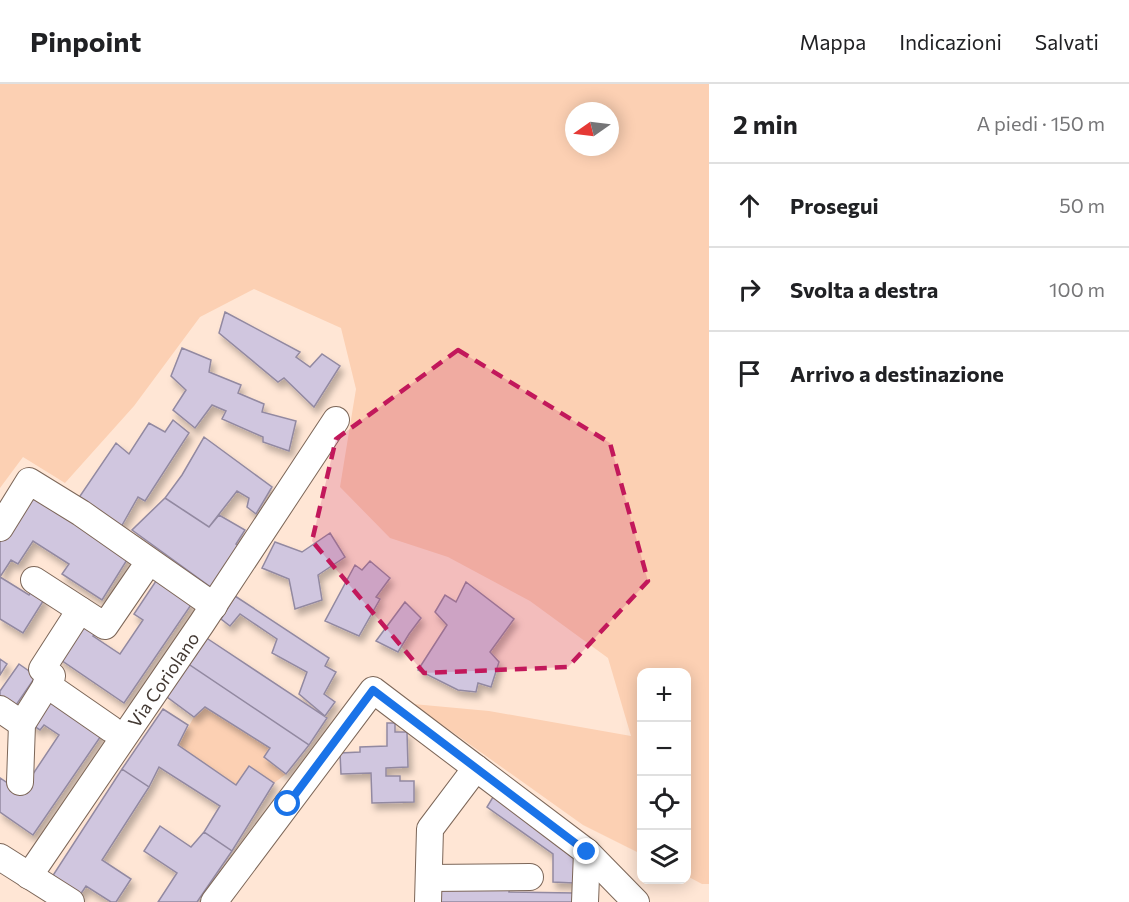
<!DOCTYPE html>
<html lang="it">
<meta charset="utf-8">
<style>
body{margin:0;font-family:Commissioner,sans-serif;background:#f6f6f6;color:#202124}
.controls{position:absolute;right:18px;bottom:18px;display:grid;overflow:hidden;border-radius:12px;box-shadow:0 3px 15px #0003}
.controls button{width:54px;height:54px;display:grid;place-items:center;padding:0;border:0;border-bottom:2px solid #e0e0e0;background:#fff;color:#202124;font:30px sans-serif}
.compass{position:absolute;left:565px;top:18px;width:54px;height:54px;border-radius:50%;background:#fff;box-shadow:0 3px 15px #0003;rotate:256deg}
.stop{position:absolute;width:18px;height:18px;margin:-14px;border:4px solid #1a73e8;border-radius:50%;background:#fff}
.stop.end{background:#1a73e8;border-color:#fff;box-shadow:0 2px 6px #0008}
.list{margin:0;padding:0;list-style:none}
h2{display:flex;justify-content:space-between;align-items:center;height:78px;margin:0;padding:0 24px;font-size:26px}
h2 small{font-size:20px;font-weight:400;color:#757577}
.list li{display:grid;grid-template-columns:39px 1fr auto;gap:18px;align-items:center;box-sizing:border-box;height:84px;padding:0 24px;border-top:2px solid #e0e0e0}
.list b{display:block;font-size:22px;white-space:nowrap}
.list em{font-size:20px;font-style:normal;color:#757577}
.icon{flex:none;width:33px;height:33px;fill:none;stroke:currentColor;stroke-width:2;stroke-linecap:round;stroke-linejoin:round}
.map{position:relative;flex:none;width:709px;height:818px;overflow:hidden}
header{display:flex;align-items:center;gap:36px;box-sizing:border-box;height:84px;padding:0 30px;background:#fff;border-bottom:2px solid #e0e0e0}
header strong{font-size:28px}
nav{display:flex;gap:33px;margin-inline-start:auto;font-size:21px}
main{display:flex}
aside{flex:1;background:#fff}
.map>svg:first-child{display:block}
</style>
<header>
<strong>Pinpoint</strong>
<nav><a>Mappa</a><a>Indicazioni</a><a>Salvati</a></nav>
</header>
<main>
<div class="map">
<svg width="709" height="818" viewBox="0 0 709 818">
<defs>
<filter id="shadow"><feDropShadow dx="3.5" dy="6" stdDeviation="3" flood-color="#0004"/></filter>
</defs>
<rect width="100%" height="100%" fill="#ffe6d5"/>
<path fill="#fcd0b3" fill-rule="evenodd" d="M0,0H709V800H702L687,792L686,588H642L641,770L583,741L413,620L489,627L631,652L608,574L530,517L448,473L390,454L340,403L356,305L341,244L254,205L200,233L134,322L65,399L23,373L0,404ZM574,27H610V63H574Z
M205,623L270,664L264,674L286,690L274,699L249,682L236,701L178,661L194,633Z"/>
<path fill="#d0c6df" stroke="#9289a1" stroke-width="1.5" filter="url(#shadow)" d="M225,228L300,268L296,273L310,283L322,270L340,282L314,323L284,294L278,298L219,249Z
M182,264L211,276L209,288L241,301L238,309L264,320L262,328L296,337L289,367L263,358V353L222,335L226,327L212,321L195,344L173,326L186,306L171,292Z
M173,336L189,349L145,417L138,413L121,443L78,415L116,359L129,370L149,339L165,348Z
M204,353L272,403L256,430L247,423L249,414L237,407L209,443L165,414L182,391Z
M28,407L130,471L102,516L62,490L69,480L33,457L18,480L11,476L0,493V452Z
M165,414L209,443L219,431L245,446L236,460L240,463L212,504L132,446Z
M330,449L345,473L318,491L322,516L295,525L289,495L262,484L275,458L302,468Z
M370,477L390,494L376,513L380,515L359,552L325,537L355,481L362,486Z
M0,493L29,511L32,506L45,514L23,549L0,535Z
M158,494L193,518L124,619L58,574L82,538L96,548L93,552L120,570L143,536L134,530Z
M466,498L514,535L490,568L499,578L491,603L478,599L476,608L458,606L418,586L447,541L435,528L445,511L456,518Z
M235,512L329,574L325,582L336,588L324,610L335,618L325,632L299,610L307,588L272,569L277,555L240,530L230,542L221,535Z
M405,518L421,534L409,550L398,568L376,557Z
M205,553L327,634L309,661L187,579Z
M0,575L7,580L0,591Z
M187,579L309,661L286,690L264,673L270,664L205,623L194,633L167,613Z
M19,580L36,592L14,624L0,614V607Z
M50,608L105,646L33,751L0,728V694L21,708L59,651L44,641L40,646L29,639Z
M163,625L188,641L178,661L236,701L249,682L274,699L232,767L204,748L220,722L159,683L149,703L122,685Z
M387,639H395V648H407L408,683L386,684V692H400V697H414V718L372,719L371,689L341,690L340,669L360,668V663L387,662Z
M122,685L149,703L102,776L131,795L116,818H111L86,802L78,814L50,796Z
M496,708L576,769L574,799L553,798V770L487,723Z
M160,742L191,763L204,748L232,767L197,818H158L177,789L144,767Z
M502,796H510L509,808L575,809L574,818H440L441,805L501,806Z"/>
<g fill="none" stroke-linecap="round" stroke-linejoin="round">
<defs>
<g id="minor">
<path d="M0,444L29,397L81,429L214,522"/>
<path d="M34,496L105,542L142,488"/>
<path d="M46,600L111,645"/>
<path d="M0,625L22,640"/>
<path d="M20,698L22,640L52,592L42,585L80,526"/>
<path d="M587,768L636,818"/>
<path d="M0,773L71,818"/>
<path id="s1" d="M29,792L202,539L336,336"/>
<path d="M429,794L530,793"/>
<path d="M214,818L373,606L476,684"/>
<path d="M428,818L430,745L476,684L587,768L585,818"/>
</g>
</defs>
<use href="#minor" stroke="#7c6658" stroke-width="28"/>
<use href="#minor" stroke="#fff" stroke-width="26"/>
</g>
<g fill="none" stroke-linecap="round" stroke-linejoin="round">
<path stroke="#1a73e8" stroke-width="8" d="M288,720L373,606L587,768"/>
</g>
<path fill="#c2185b" fill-opacity="0.2" stroke="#c2185b" stroke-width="4.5" stroke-dasharray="12 8" stroke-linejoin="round" d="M458,266L610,359L648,497L568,583L424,589L312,457L336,355Z"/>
<g text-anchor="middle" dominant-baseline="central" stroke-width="6" stroke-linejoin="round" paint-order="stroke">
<g font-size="18" fill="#423832" stroke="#fff">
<text stroke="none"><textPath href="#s1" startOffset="238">Via Coriolano</textPath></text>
</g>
</g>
</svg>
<div class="controls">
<button>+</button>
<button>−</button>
<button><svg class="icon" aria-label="locate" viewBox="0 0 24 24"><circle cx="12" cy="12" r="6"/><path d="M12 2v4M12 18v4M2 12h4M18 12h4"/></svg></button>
<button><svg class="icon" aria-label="layers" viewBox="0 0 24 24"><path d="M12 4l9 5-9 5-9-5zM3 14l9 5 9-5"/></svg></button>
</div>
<svg class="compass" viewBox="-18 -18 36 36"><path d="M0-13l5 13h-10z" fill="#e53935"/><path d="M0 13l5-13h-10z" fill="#757577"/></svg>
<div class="stop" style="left:288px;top:720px"></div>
<div class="stop end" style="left:587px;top:768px"></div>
</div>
<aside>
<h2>2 min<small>A piedi · 150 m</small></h2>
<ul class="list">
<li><svg class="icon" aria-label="ahead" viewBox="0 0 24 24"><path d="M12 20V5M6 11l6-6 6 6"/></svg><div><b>Prosegui</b></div><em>50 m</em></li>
<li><svg class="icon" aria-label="right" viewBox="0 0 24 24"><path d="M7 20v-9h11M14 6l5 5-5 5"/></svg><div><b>Svolta a destra</b></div><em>100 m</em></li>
<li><svg class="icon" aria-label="arrive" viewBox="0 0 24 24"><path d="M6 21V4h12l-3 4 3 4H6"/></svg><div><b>Arrivo a destinazione</b></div></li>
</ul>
</aside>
</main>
